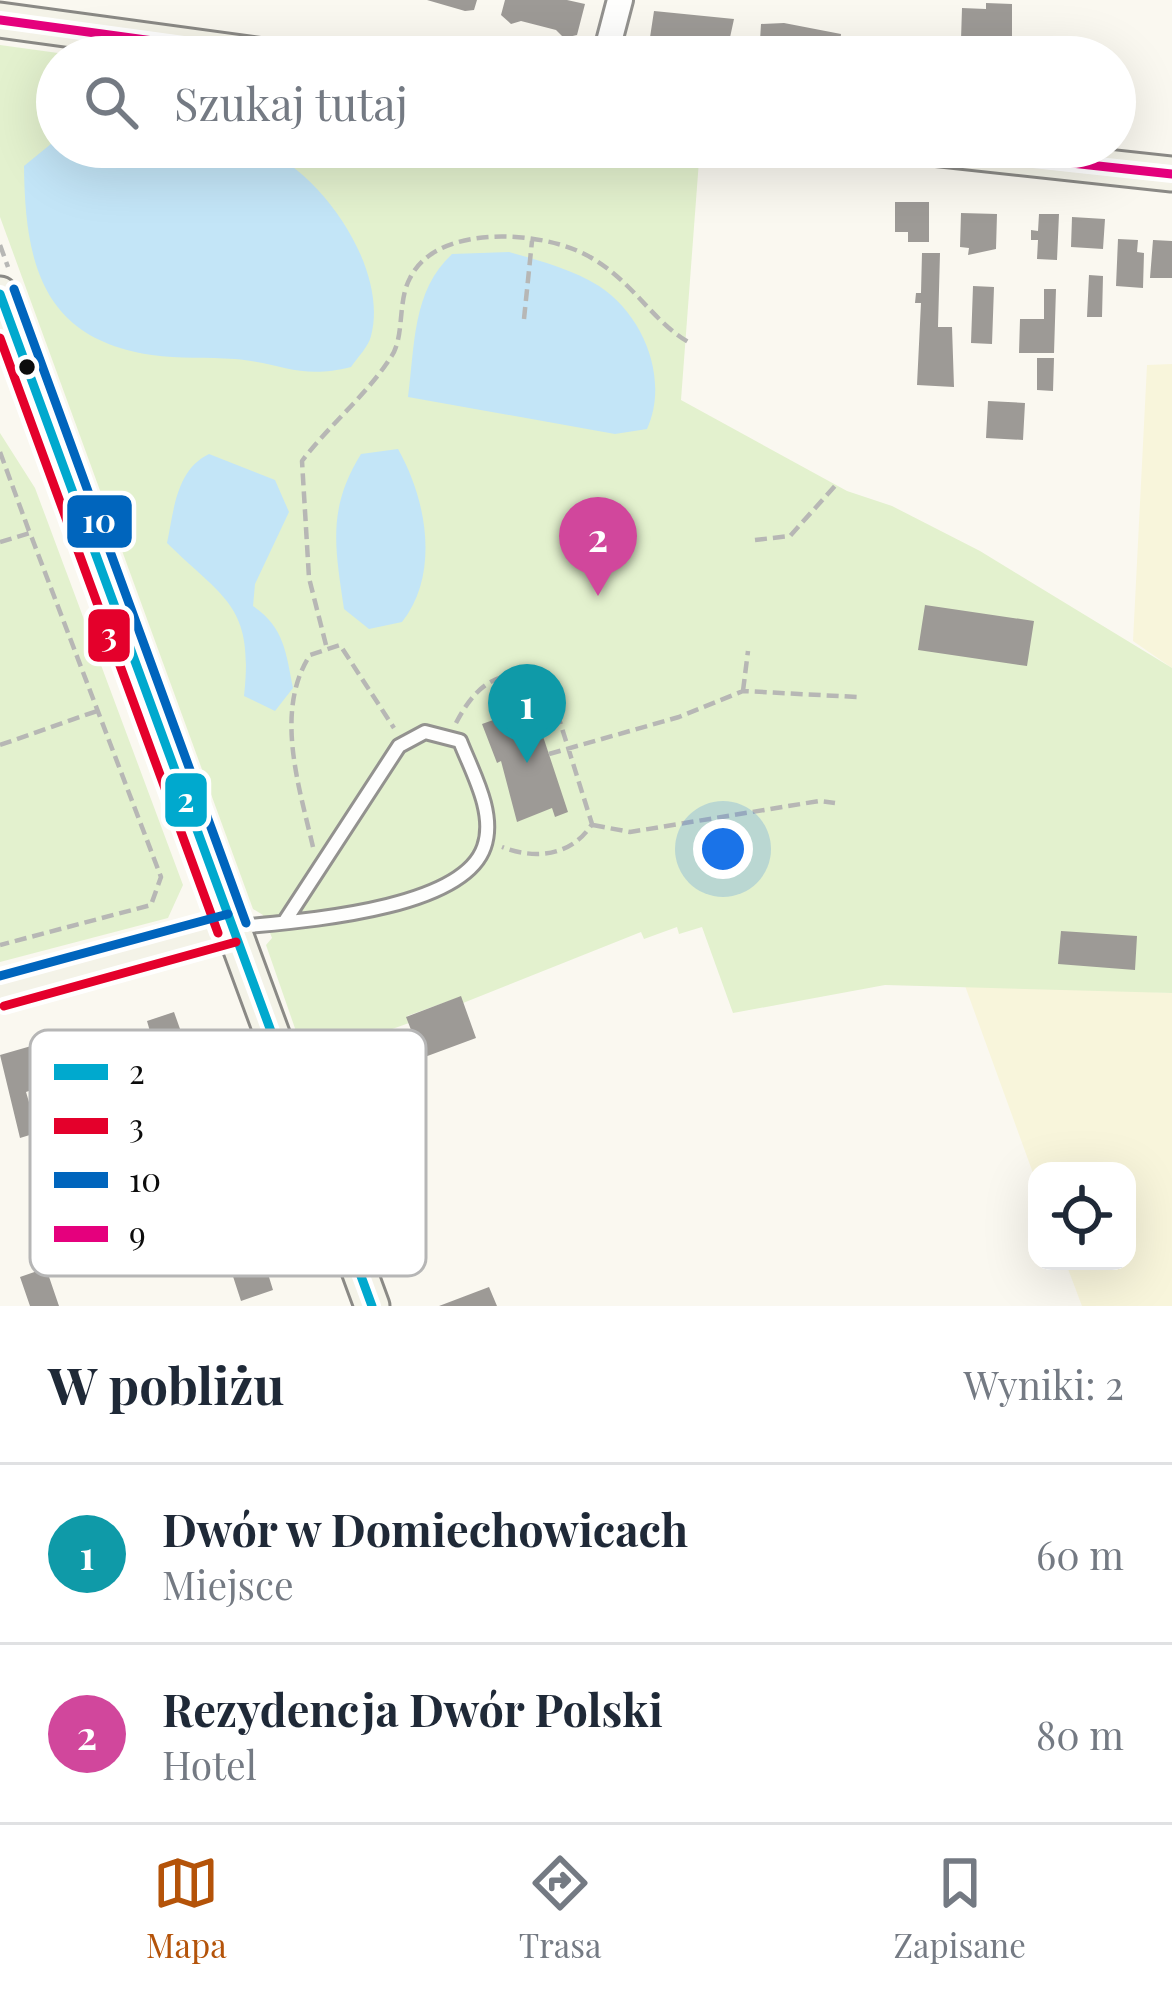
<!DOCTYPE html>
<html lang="pl">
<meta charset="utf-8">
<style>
body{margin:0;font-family:"Playfair Display",serif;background:#f6f6f7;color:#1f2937}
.controls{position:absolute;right:36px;bottom:36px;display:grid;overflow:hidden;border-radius:24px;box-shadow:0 12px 48px #0002}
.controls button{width:108px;height:108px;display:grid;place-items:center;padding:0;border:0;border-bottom:3px solid #e0e1e3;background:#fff;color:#1f2937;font:60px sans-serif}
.you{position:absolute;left:723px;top:849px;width:42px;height:42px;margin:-30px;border:9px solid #fff;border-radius:50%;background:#1a73e8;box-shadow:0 0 0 18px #1a73e833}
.badge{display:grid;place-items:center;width:78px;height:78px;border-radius:50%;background:#b45309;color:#fff;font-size:39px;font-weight:700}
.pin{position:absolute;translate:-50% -99px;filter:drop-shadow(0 3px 6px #0008)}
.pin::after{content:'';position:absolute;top:63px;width:42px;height:36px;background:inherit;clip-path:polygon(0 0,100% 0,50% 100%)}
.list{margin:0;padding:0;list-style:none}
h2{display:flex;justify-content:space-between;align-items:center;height:156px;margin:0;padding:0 48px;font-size:51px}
h2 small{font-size:39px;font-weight:400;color:#747a83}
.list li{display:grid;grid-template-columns:78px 1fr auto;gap:36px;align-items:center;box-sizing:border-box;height:180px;padding:0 48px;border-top:3px solid #e0e1e3}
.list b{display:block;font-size:45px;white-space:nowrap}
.list p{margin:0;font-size:39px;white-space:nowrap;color:#747a83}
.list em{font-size:39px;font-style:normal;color:#747a83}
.icon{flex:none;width:66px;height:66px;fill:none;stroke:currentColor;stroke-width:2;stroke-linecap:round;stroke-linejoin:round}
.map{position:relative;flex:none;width:1172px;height:1306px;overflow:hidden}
.search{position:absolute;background:#fff;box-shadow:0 12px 48px #0002;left:36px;right:36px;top:36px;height:132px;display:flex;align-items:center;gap:30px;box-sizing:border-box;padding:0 42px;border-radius:66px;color:#747a83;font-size:45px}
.sheet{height:516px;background:#fff}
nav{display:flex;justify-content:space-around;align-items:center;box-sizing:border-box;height:168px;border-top:3px solid #e0e1e3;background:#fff;font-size:33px;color:#747a83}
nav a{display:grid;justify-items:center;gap:6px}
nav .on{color:#b45309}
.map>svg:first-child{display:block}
</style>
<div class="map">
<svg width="1172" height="1306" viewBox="0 0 1172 1306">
<rect width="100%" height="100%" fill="#faf8f0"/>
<path fill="#f8f5db" d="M1172,364V668L1133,641L1147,365Z
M964,983L1172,993V1306H1082L1065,1261H1127V1171H1037V1184Z"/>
<path fill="#e3f1ce" d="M0,45L87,57H57V147H700L681,400L847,491L892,506L980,551L1172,668V993L885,985L733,1013L702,927L679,934L677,927L644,939L641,932L463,1003L460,997L407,1016L409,1023L306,1060L266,945L272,938L263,915L253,909L0,217Z
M0,433L35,488L183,885L168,918L0,962Z"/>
<path fill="#c3e5f7" d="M57,139V147C98,147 230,138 261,149C321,171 389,269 371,336C369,346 357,358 351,367C300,380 283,363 235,359C207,357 179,359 152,355C42,339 25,263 24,166Z
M509,252C540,261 572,269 599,286C645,316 669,381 647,429L615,434L408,397C415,346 412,291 452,254Z
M398,449C427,500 440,574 402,622L369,629L344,609C335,547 327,509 361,454Z
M209,454L275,480L289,512L255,584L253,606C284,627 286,652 293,688L275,711L244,696C254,605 225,600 167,543C174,510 176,470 209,454Z"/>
<path fill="#9d9a96" d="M427,0H477L474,10L465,11Z
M505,0H567L585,4L577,35L564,38L556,30L521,21L511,24L501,15Z
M986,3L1012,4V47L961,40L962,8L986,9Z
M654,11L734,19L726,56L649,44Z
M784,23L841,34L839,57H759L761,24Z
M889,36L931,38L930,57H888Z
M895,202H929V242H908V232H895Z
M961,213L997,214L996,249L968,255L969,248L960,247Z
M1039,214H1059L1057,260L1037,259L1038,240H1031V230L1038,231Z
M1072,217L1105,219L1103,249L1071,247Z
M1118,239L1138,240L1137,252L1144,253L1143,288L1116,286Z
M1153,240L1172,241V278H1150Z
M922,253H940L938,327H952L954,387L917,385L921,303H915L916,293H921Z
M1089,275L1103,276L1102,317H1087Z
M973,286L994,287L992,344L971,343Z
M1044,289H1056L1054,353H1019L1020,319H1044Z
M1037,358H1054L1053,391L1037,390Z
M988,401L1025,403L1023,440L986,438Z
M925,605L1034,621L1027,666L918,650Z
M533,706L568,812L555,817L552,808L517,822L501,761L497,763L482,724Z
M1061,931L1137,936L1135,970L1058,964Z
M461,996L476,1038L422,1058L406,1017Z
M174,1012L185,1043L157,1052L155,1045L145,1048L142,1038L151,1035L147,1021Z
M45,1042L51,1061L37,1065L43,1086L26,1092L34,1119L42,1116L46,1130L20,1138L0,1055Z
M260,1248L273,1290L241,1301L227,1258Z
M46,1268L59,1306H30L20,1277Z
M489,1287L497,1306H439Z"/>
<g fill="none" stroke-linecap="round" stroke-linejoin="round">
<defs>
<path id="lane" d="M239,927C297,921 462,911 484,847C496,813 472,772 460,741L425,732L399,746L285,921"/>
<path id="street" d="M605,57L620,0"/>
<path id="secondary" d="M0,20L271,57
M923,147L1172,174
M0,294L372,1306
M0,992L232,928"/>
</defs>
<use href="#lane" stroke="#93928f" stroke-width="18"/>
<use href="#street" stroke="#93928f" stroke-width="30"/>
<use href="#secondary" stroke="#8a8985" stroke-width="39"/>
<path stroke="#b7b7b5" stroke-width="4.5" stroke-dasharray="12 6" stroke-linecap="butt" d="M297,45L386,57
M0,245L8,267
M524,319L532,241
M0,452L29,531
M755,540L790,536L835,486
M0,542L30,533L161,877L151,905L0,945
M326,645L309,578L302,461C329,425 366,396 391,357C405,337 397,302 410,278C436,225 533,231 578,251C630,274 650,321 690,343
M743,691L748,651
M456,723C474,689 493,670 534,676L550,690L592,824C572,856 535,860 502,847
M0,745L97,711
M549,754L679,717L743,691L857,697
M593,825L630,832L819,801L835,803
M313,847C299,786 274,711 310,655L340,645L394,728"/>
<use href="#lane" stroke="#fefefd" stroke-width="12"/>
<use href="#street" stroke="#fefefd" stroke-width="24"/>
<use href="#secondary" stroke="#f4f3e8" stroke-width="33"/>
<defs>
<path id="bus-1" d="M0,294L372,1306"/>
<path id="bus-2" d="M0,338L218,933
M4,1006L236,942"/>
<path id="bus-3" d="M14,289L246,923
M0,976L228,914"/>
<path id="bus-4" d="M0,20L271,57
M923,147L1172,174"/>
</defs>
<use href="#bus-1" stroke="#fff" stroke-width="18"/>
<use href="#bus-2" stroke="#fff" stroke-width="18"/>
<use href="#bus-3" stroke="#fff" stroke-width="18"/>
<use href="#bus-4" stroke="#fff" stroke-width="18"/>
<use href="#bus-1" stroke="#00a9ce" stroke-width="9"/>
<use href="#bus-2" stroke="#e4002b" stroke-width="9"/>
<use href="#bus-3" stroke="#0065bd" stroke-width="9"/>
<use href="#bus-4" stroke="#e5007d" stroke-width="9"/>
</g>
<circle fill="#0c0c0c" stroke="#fff" stroke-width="4.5" cx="27" cy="367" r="10"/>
<rect x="30" y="1030" width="396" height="246" rx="18" fill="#fff" stroke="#b6b6b6" stroke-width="3"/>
<rect x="54" y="1064" width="54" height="16" fill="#00a9ce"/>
<rect x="54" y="1118" width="54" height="16" fill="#e4002b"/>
<rect x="54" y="1172" width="54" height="16" fill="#0065bd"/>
<rect x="54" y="1226" width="54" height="16" fill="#e5007d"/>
<g font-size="33" fill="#0c0c0c">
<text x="129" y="1084">2</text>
<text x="129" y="1138">3</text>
<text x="129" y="1192">10</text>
<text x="129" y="1246">9</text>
</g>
<g stroke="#fff" stroke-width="4.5">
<rect x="65" y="493" width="69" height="57" rx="12" fill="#0065bd"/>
<rect x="86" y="607" width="46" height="57" rx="12" fill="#e4002b"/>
<rect x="163" y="771" width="46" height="58" rx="12" fill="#00a9ce"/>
</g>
<g font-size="33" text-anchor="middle" font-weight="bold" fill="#fff">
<text x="99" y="533">10</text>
<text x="109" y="647">3</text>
<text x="186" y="812">2</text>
</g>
</svg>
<div class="controls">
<button><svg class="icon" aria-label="locate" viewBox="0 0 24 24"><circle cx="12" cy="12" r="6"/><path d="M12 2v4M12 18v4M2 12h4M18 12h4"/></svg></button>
</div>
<div class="you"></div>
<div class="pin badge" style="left:527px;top:763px;background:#0f9aa8">1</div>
<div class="pin badge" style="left:598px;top:596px;background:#d1479c">2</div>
<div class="search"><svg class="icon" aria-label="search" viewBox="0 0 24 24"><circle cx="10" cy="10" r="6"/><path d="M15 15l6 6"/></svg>Szukaj tutaj</div>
</div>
<section class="sheet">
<h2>W pobliżu<small>Wyniki: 2</small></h2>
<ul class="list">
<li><span class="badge" style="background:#0f9aa8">1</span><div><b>Dwór w Domiechowicach</b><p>Miejsce</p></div><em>60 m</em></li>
<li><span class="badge" style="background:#d1479c">2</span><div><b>Rezydencja Dwór Polski</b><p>Hotel</p></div><em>80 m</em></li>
</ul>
</section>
<nav>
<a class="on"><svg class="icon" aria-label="map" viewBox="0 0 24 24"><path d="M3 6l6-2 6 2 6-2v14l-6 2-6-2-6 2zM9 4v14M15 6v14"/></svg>Mapa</a>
<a><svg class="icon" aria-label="directions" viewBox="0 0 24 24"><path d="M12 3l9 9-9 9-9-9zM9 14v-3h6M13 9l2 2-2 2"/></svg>Trasa</a>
<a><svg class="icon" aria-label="saved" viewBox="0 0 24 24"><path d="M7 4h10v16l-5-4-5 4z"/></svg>Zapisane</a>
</nav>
